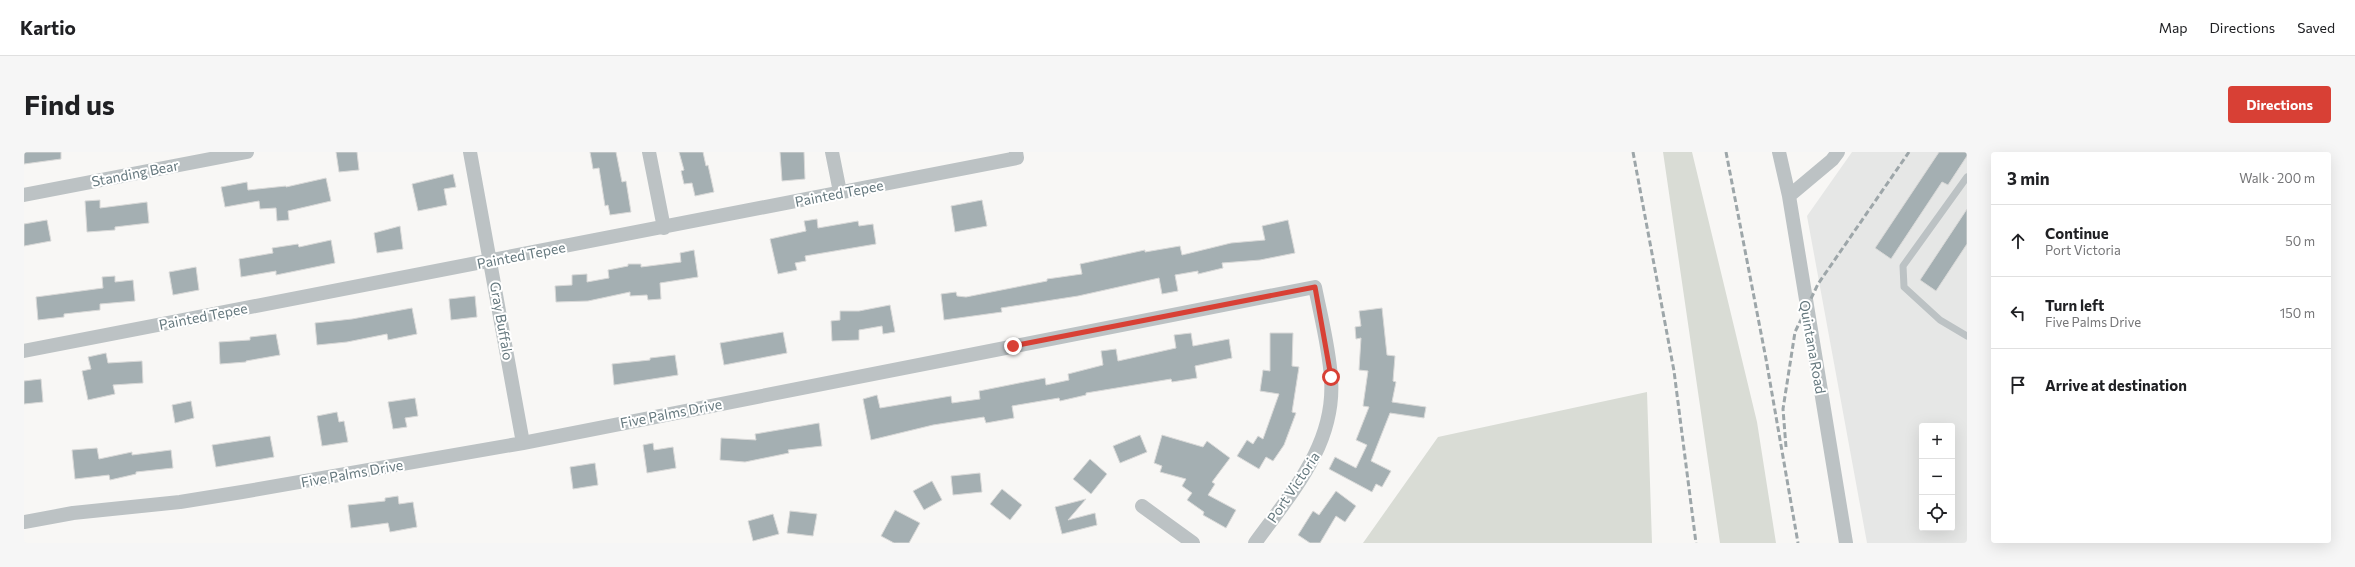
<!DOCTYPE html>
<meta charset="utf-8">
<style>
body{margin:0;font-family:Commissioner,sans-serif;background:#f6f6f6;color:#202124}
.controls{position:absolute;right:12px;bottom:12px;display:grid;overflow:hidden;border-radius:4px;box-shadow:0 4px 16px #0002}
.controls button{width:36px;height:36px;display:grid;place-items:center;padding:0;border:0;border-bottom:1px solid #e0e0e0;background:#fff;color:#202124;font:20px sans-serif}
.stop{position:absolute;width:12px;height:12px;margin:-9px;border:3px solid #d84035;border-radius:50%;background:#fff}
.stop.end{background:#d84035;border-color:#fff;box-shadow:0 1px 4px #0008}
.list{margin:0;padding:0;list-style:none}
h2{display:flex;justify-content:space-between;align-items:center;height:52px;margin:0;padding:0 16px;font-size:17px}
h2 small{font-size:13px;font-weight:400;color:#757577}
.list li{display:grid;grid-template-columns:26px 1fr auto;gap:12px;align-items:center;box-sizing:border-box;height:72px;padding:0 16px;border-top:1px solid #e0e0e0}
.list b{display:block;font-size:15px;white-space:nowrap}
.list p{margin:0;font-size:13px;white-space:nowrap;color:#757577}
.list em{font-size:13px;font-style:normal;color:#757577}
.icon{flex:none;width:22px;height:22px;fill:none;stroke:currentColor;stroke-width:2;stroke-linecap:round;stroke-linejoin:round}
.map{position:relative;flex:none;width:1943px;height:391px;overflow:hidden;border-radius:4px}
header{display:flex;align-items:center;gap:24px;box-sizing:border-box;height:56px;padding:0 20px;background:#fff;border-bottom:1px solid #e0e0e0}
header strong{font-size:19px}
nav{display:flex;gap:22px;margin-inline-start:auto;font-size:14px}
.intro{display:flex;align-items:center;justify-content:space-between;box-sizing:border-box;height:96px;padding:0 24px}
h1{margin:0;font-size:28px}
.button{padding:10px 18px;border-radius:4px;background:#d84035;color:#fff;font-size:14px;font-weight:700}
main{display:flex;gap:24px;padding:0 24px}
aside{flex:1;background:#fff;border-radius:4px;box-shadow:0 4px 16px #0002}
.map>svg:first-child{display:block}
</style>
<header>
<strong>Kartio</strong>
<nav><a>Map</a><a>Directions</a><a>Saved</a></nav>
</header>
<div class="intro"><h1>Find us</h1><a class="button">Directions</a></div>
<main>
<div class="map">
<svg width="1943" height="391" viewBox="0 0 1943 391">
<rect width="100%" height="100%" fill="#f8f7f5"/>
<path fill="#e6e7e6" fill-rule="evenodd" d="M1828,0H1943V391H1843L1783,64ZM1898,274H1928V376H1898Z"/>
<path fill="#d9dcd5" d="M1639,0H1668L1733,270L1752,391H1696Z
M1623,240L1628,391H1339L1414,285Z"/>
<path fill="#a4afb2" stroke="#d9d9d8" d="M0,0H37V7L0,12Z
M312,0H333L335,18L315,20Z
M566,0H592L598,30L602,29L607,60L586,63L584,53L581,54L575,16L569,17Z
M655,0H679L682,14L684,13L690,40L671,44L668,31L660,32L657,19L660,18Z
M756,0H780L781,27L758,29Z
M1915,0H1943V4L1924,33L1918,30L1867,107L1851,96Z
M429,22L432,35L420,37L423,53L394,59L388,32Z
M302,26L307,49L264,59L265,68L253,69L252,56L236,57L235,49L201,55L197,35L223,30L224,38L262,34V35Z
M76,48V56L123,50L125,71L91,75V78L63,80L61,49Z
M958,48L963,74L931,80L927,54Z
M1943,57V92L1912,139L1896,128Z
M793,67L794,76L834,69L835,74L849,72L852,92L781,104L782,109L771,111L773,118L754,122L746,87L782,79L780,69Z
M23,68L27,89L0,94V72Z
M1264,68L1271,101L1236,108L1198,111L1199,116L1174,122V119L1151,123L1154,139L1138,142L1135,126L1054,144L977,156L978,160L920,168L917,142L932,140L933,144L942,145L1023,129V127L1058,122L1056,112L1121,98V100L1156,94L1158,103L1207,91L1241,88L1238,74Z
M376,74L379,97L353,101L350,81Z
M307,88L311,111L252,123V119L217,125L215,107L249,101L248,96L274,92L275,95Z
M670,98L674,125L636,131L637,147L624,148L623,143L606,144V140L564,149L532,150L531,134L548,133V123L563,122V130L585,126L584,118L604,114V112H617V115L657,110L656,101Z
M172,115L175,138L149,143L145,120Z
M91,124V130L109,128L111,149L76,152V158L40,162V165L14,168L12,145L79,136L78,125Z
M451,144L453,165L427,168L425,147Z
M866,153L871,180L859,182L858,174L835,178V188L808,189L807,169L816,168V159H835Z
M388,156L393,182L364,188L363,182L323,190L293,193L291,171L328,167Z
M1358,156L1363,203L1371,204L1369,229L1372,230L1368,250L1402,255L1400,266L1366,261L1347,309L1367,319L1358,335L1352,332L1348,340L1305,317L1311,305L1332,316L1343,293L1332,288L1345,255L1339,254L1344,219L1335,218L1337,186L1332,187L1331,175L1337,174L1335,159Z
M759,180L763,201L700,213L696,191Z
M1167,181L1169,194L1205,187L1208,206L1171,214L1173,226L1148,230L1147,227L1062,241V243L1036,249L1035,246L988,254L990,266L962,271L960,265L909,273L847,288L839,247L853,243L856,256L927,244L928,251L956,247L955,239L995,231L1021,226L1022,233L1045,228L1044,222L1079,213L1077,199L1092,197L1094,209L1152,196L1150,183Z
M1246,181H1269L1268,214L1275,215L1268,260L1272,261L1260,293L1249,309L1242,305L1235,317L1213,304L1223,288L1229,292L1234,284L1239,287L1255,242L1236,239L1239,218L1246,219Z
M252,182L256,203L222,209V210L196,212L195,190L226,188V185Z
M82,201L84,211L118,209L119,231L89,233L91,242L64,248L58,219L67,217L64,205Z
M651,203L654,223L590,233L588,212L626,208V206Z
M17,227L19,250L0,252V229Z
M391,246L394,264L381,266L383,275L369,277L364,250Z
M167,249L170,266L151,271L148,253Z
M313,260L315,270L320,269L324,290L298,294L293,264Z
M795,271L798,294L764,298L765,301L721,310L696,308L697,286L732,288L731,282Z
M1116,283L1123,300L1096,311L1089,294Z
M1138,283L1179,295L1183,289L1206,306L1188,330L1191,332L1184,343L1212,358L1202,376L1179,363L1180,360L1163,348L1168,341L1158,334L1162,327L1136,320L1138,314L1130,311Z
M246,284L250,305L192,315L188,293Z
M629,291L630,298L649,295L652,316L623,321L619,293Z
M73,296L75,307L108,300V303L147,298L149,316L112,320V322L86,328L85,323L51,327L48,298Z
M1066,307L1083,322L1067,342L1049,327Z
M571,311L574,333L549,337L546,315Z
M956,321L958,340L929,343L927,324Z
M908,329L918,348L900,358L889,339Z
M978,337L998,353L986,368L966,352Z
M1312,339L1332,354L1321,370L1312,364L1296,391H1286L1274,383L1289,359L1295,363Z
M374,344L375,352L389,350L393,375L366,380L364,371L327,376L324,353L361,349V346Z
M1062,347L1044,368L1071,361L1073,373L1038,382L1031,355Z
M871,358L896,371L885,391H870L857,384Z
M766,359L793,362L789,384L763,381Z
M749,362L755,382L729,389L724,369Z"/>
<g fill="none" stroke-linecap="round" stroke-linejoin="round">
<path stroke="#bcc2c4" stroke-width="7" d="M1943,25L1879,114L1880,135L1916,168L1943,184"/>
<path stroke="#bcc2c4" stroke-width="14" d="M446,0L499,291
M625,0L640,76
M808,0L816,40
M1755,0L1765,44L1822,391
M0,43L223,0
M1765,44L1808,8L1814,0
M0,199L993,6L992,0
M1118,354L1169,391
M0,370L49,361L156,350L218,340L499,291L1291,135C1297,165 1305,195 1307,226C1312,292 1268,340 1231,391"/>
<path stroke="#9da6a9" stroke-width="3" stroke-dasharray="6 3" stroke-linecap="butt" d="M1609,0L1650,219L1672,391
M1702,0L1742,207L1774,391
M1762,295L1759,257L1771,180L1794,132L1885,0"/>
</g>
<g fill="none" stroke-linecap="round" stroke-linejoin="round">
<path stroke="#d84035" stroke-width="5" d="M989,194L1291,135L1307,225"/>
</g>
<g text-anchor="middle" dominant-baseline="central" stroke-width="4" stroke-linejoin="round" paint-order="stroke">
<g font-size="14" fill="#65787e" stroke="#fff">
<text transform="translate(111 21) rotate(-11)">Standing Bear</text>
<text transform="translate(815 41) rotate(-11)">Painted Tepee</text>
<text transform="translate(497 103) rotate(-11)">Painted Tepee</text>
<text transform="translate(179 164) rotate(-11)">Painted Tepee</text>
<text transform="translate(478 169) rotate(80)">Gray Buffalo</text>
<text transform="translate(1789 195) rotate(80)">Quintana Road</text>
<text transform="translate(647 261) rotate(-11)">Five Palms Drive</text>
<text transform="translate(328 321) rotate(-10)">Five Palms Drive</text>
<text transform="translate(1269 335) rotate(-56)">Port Victoria</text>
</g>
</g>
</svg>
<div class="controls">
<button>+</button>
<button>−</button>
<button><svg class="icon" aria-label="locate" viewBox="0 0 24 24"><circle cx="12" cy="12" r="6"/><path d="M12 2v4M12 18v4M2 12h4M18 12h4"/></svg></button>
</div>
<div class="stop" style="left:1307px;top:225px"></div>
<div class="stop end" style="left:989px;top:194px"></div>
</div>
<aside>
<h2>3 min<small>Walk · 200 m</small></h2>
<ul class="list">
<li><svg class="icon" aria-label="ahead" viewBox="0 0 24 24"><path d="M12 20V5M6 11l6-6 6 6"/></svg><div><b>Continue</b><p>Port Victoria</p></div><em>50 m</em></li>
<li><svg class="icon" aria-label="left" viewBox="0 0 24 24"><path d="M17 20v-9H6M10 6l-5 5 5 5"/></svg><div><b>Turn left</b><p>Five Palms Drive</p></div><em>150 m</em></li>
<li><svg class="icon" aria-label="arrive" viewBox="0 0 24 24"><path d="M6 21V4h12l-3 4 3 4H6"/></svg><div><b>Arrive at destination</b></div></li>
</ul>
</aside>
</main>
